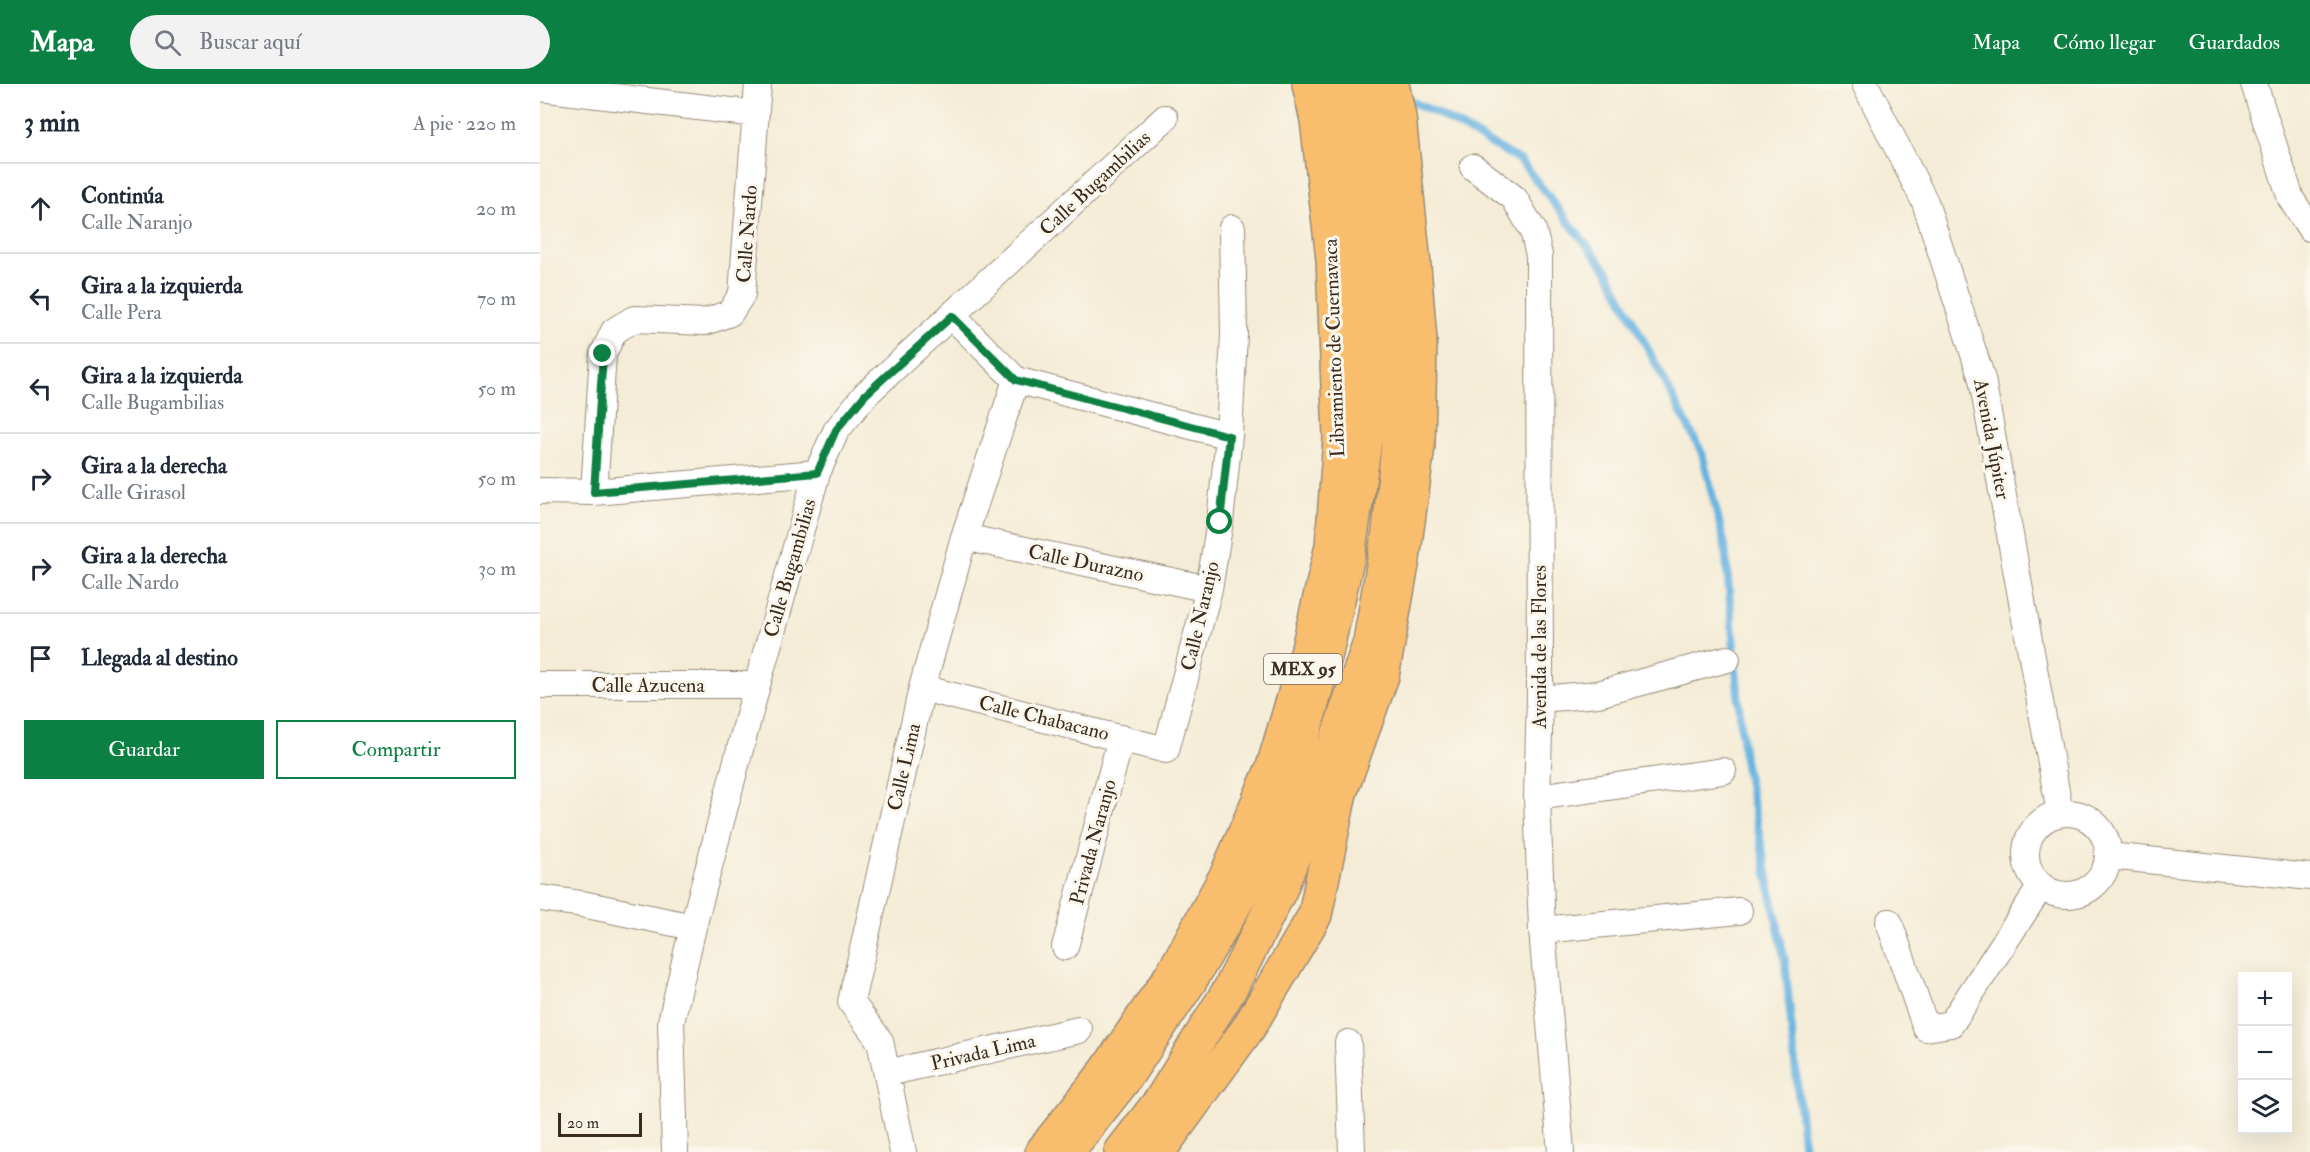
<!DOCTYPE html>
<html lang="es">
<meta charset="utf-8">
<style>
body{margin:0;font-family:"IM FELL Double Pica",serif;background:#f2f2f3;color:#1f2937}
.controls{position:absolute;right:18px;bottom:18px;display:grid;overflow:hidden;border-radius:0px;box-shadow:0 6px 24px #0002}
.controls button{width:54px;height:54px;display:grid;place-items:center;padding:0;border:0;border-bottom:2px solid #e0e1e3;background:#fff;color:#1f2937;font:30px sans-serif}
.scale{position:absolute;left:18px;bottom:15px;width:84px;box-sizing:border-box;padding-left:6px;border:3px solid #3b2a1e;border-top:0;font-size:16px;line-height:21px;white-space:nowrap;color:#3b2a1e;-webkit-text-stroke:4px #fbf7ec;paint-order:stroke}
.stop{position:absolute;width:18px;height:18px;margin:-14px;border:4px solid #0b8043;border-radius:50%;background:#fff}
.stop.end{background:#0b8043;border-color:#fff;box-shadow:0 2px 6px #0008}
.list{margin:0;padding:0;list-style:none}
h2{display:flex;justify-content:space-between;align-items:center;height:78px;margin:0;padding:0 24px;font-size:26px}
h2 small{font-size:20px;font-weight:400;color:#747a83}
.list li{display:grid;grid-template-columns:39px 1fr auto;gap:18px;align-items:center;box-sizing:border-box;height:90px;padding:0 24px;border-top:2px solid #e0e1e3}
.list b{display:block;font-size:22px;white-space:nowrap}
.list p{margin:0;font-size:20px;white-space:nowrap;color:#747a83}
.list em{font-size:20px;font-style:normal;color:#747a83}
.actions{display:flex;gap:12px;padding:18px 24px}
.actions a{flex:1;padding:14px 0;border:2px solid #0b8043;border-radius:0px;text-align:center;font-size:21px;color:#0b8043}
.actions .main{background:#0b8043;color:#fff}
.icon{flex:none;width:33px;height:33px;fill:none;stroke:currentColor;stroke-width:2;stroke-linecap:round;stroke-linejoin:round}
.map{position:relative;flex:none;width:1770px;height:1068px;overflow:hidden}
header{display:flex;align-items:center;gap:36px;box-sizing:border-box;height:84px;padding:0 30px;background:#0b8043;color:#fff}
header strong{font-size:28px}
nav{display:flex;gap:33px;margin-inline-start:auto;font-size:21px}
.search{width:420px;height:54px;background:#f2f2f3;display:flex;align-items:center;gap:15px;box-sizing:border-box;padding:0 21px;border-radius:33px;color:#747a83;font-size:22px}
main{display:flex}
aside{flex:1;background:#fff}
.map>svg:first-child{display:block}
</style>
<header>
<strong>Mapa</strong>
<div class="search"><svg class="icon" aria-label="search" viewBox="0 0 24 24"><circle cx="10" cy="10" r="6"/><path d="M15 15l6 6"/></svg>Buscar aquí</div>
<nav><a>Mapa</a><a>Cómo llegar</a><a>Guardados</a></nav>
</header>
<main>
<aside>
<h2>3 min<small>A pie · 220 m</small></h2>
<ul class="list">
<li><svg class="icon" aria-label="ahead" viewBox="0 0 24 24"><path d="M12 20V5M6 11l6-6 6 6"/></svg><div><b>Continúa</b><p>Calle Naranjo</p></div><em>20 m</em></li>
<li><svg class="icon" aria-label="left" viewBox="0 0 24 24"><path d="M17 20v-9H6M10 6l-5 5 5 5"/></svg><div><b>Gira a la izquierda</b><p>Calle Pera</p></div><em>70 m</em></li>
<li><svg class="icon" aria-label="left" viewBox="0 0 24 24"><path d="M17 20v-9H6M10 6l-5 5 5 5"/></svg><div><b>Gira a la izquierda</b><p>Calle Bugambilias</p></div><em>50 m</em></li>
<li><svg class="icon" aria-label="right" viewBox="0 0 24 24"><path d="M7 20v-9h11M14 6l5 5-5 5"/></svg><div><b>Gira a la derecha</b><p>Calle Girasol</p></div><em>50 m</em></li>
<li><svg class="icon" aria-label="right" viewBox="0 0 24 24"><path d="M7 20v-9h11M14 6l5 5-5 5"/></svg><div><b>Gira a la derecha</b><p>Calle Nardo</p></div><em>30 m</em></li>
<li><svg class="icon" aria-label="arrive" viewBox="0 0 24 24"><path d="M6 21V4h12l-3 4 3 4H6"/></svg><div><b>Llegada al destino</b></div></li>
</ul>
<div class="actions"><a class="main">Guardar</a><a>Compartir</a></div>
</aside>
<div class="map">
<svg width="1770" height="1068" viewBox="0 0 1770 1068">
<rect width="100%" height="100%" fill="#fbf7ec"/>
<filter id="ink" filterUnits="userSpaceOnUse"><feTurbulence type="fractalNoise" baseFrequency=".0167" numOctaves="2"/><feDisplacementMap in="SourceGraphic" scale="12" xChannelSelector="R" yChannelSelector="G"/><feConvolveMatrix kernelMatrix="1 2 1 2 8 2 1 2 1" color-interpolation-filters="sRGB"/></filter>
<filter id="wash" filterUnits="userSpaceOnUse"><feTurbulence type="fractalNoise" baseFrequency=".008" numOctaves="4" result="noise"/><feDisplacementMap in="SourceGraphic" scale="24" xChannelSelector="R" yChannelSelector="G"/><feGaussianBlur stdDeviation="1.35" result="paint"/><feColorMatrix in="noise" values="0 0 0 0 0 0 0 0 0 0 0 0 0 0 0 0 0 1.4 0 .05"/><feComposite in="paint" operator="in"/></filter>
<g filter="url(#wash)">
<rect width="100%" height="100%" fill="#f4ecd6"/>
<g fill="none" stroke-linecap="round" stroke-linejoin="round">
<path stroke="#67b2e0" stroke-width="8" d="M862,13L897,29L981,77L1068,188L1162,369L1185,462L1204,676L1245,878L1264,1068"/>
</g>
</g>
<g filter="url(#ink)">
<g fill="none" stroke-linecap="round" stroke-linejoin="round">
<defs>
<path id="street" d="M1325,0L1385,118L1442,295L1520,729
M1714,0L1751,115L1770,144
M0,4L216,30
M933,83L974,114L993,146L999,171L1000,615L997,713L1002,846L1021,1068
M412,232L476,296L689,352
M0,407L54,408L277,389
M54,408L63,270L74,247L94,235L165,238L190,229L202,210L218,0
M424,453L669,505
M0,601H217
M382,604L626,666L669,505L680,437L689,352L694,250L692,144
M1000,615L1058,610L1187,575
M997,713L1183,687
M1486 770a41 41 0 1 1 82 0a41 41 0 1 1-82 0Z
M1569,772L1770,793
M0,814L42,820L153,843
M1349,838L1386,944L1411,940L1501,802
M1002,846L1199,827
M525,863L581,654
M808,959L812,1068
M347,989L539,946
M135,1068L131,938L153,843L217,601L277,389L296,347L325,311L625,34
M363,1068L340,957L311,918L382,604L424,453L476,296"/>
<path id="primary" d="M502,1068L567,986L633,889L687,790L733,683L767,569L792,462L800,354L793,175L777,36L769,0
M618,1068L709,943L775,831L800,709L842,592L863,475L878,362L880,257L873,170L859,33L852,0"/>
<path id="highway" d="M527,1068L583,997L650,897L708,798L753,687L785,573L809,467L825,356L827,259L823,174L806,35L798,0
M581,1068L621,1016L690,905L740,806L780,704L830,558L849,447L858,362L857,255L853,172L836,33L829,0"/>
</defs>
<use href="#street" stroke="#988b7a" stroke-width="28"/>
<use href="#primary" stroke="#988b7a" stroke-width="36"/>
<use href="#highway" stroke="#988b7a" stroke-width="36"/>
<use href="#street" stroke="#fff" stroke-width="26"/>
<use href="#primary" stroke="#f9be6d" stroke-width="33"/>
<use href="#highway" stroke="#f9be6d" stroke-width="33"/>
</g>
</g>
<g fill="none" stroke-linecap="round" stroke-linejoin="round" filter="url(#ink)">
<path stroke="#0b8043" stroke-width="8" d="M63,270L54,408L277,389L296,346L325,311L412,232L476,296L689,352L680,438"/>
</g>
<g text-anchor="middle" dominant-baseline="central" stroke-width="6" stroke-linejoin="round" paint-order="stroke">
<rect fill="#fbf7ec" stroke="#75685c" stroke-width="1.5" x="724" y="570" width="78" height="30" rx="4.5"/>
<g font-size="18" font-weight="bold" fill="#3b2a1e">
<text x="763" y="585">MEX 95</text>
</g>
<g font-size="20" fill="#3b2a1e" stroke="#fbf7ec">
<text transform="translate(555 99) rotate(-43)">Calle Bugambilias</text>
<text transform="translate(207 150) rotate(-86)">Calle Nardo</text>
<text transform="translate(794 264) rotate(-92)">Libramiento de Cuernavaca</text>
<text transform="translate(1452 355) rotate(79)">Avenida Júpiter</text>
<text transform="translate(546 479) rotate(12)">Calle Durazno</text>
<text transform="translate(250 484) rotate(-74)">Calle Bugambilias</text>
<text transform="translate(660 532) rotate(-77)">Calle Naranjo</text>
<text transform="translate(999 563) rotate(-90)">Avenida de las Flores</text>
<text x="108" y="601">Calle Azucena</text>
<text transform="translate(504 634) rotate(14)">Calle Chabacano</text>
<text transform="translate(364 683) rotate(-77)">Calle Lima</text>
<text transform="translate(553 758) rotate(-75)">Privada Naranjo</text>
<text transform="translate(443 968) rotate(-13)">Privada Lima</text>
</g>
</g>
</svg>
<div class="controls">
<button>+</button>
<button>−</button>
<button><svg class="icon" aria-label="layers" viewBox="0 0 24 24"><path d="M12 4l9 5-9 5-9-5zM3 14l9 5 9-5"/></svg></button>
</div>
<div class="scale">20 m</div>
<div class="stop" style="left:680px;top:438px"></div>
<div class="stop end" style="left:63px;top:270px"></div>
</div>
</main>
